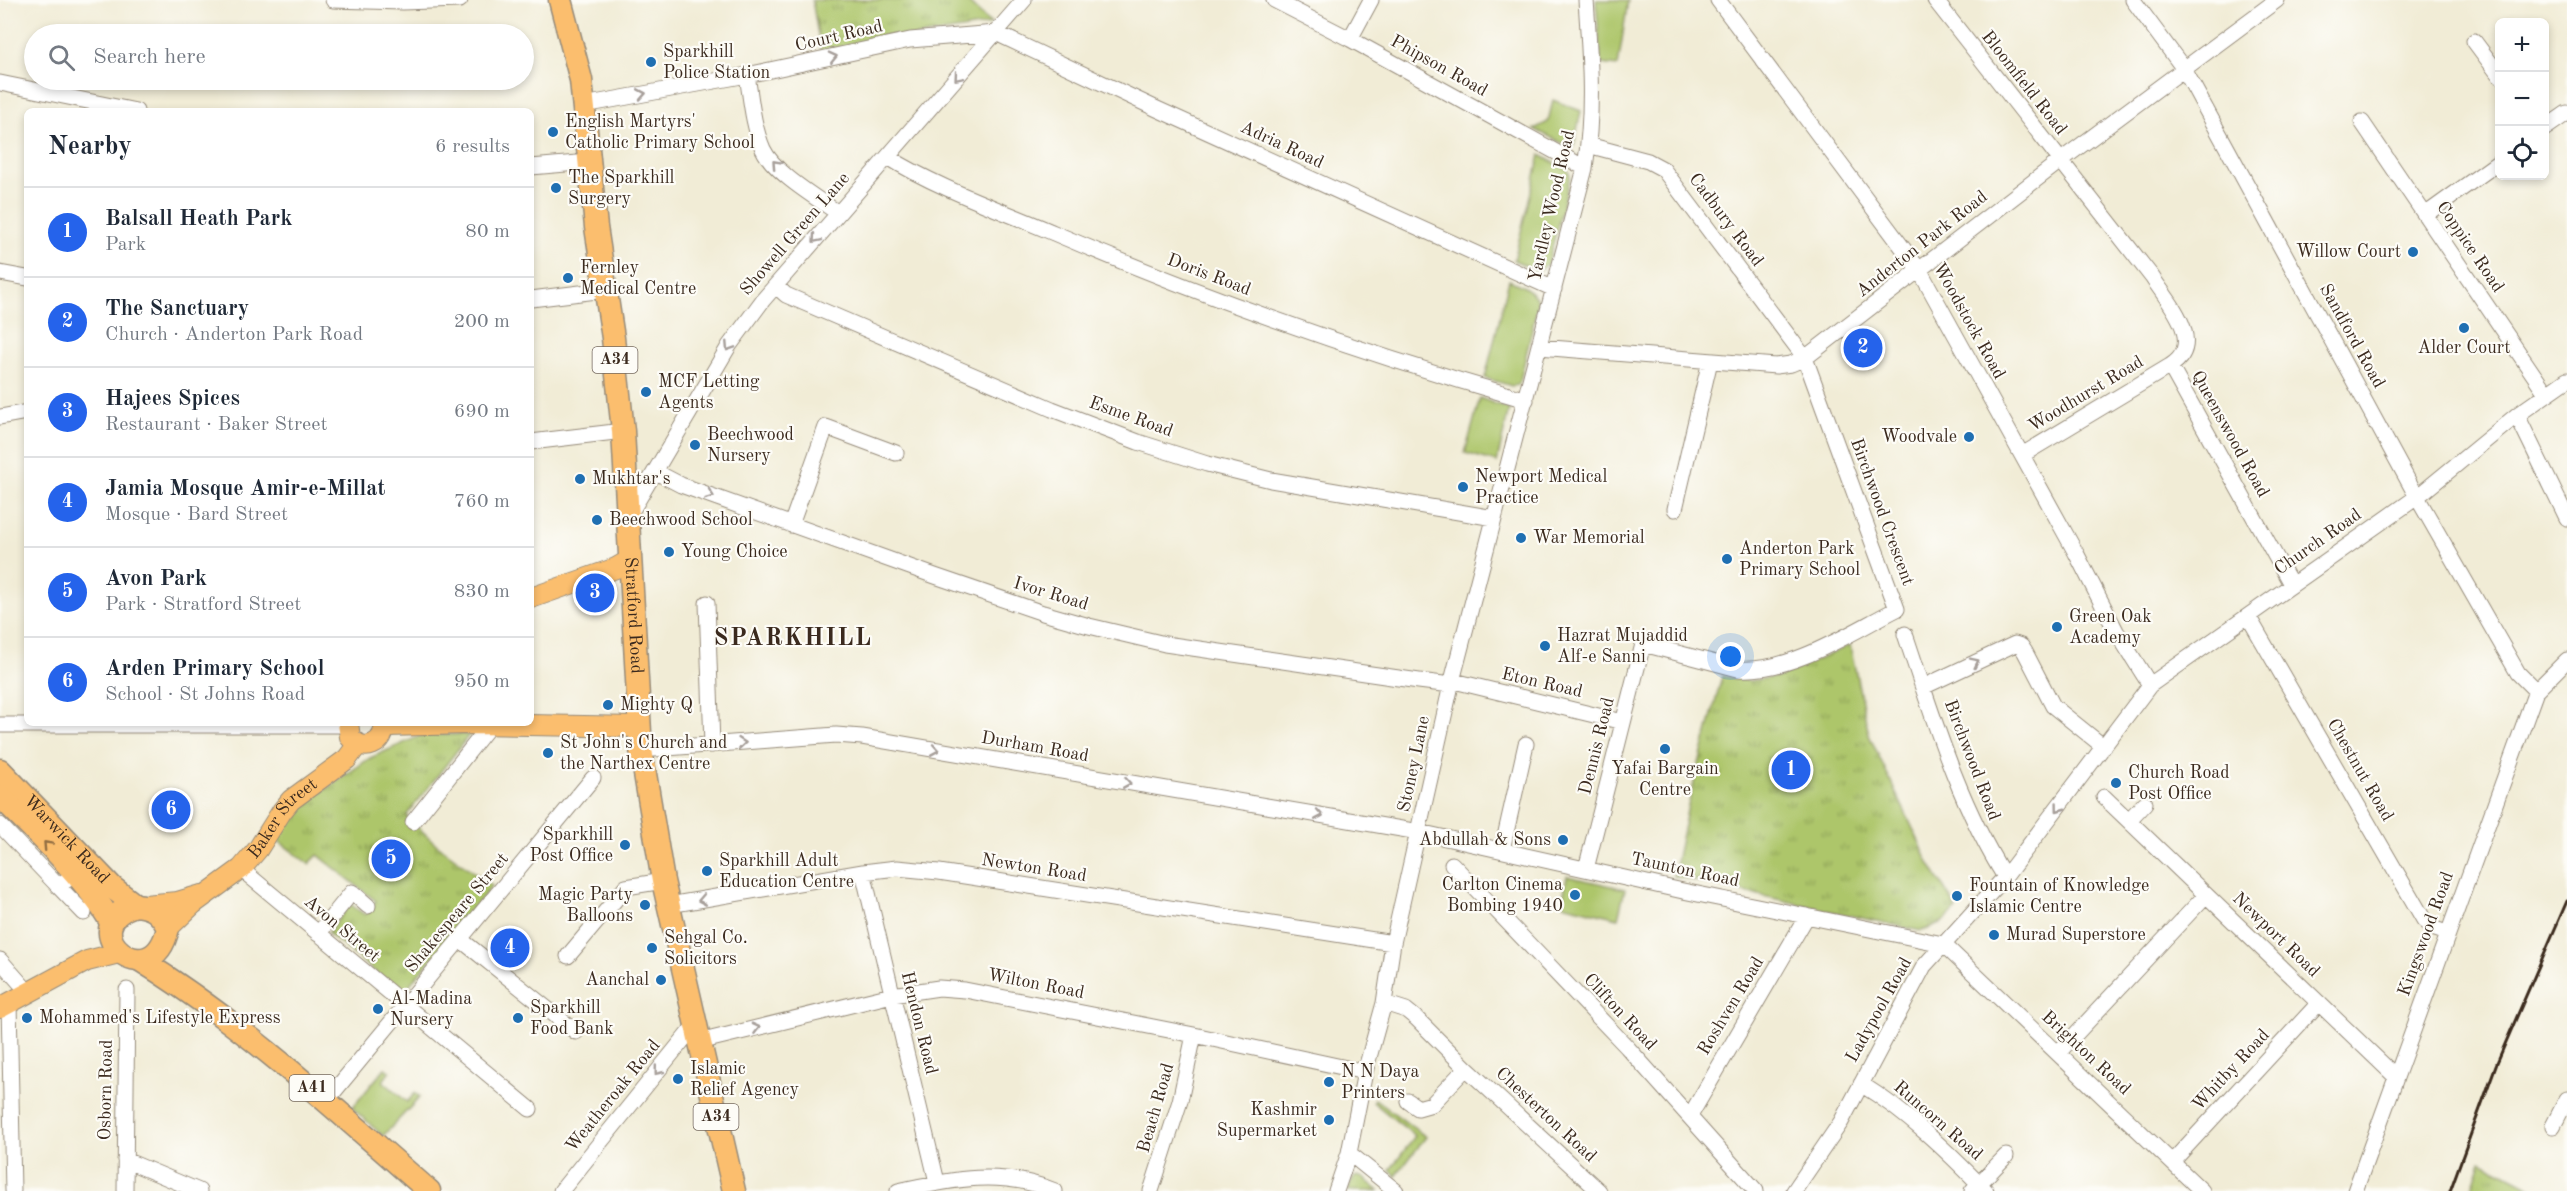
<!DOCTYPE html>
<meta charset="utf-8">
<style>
body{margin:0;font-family:"Old Standard TT",serif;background:#f2f2f3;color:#1f2937}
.controls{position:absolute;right:18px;top:18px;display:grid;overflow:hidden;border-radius:9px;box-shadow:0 3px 9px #0003}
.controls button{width:54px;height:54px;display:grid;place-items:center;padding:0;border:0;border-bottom:2px solid #e0e1e3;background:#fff;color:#1f2937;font:30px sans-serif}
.you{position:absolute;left:1731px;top:657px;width:21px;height:21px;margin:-15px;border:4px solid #fff;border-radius:50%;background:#1a73e8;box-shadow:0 0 0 9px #1a73e833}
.badge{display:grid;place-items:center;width:39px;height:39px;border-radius:50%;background:#2563eb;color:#fff;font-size:20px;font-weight:700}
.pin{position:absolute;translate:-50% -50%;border:3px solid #fff;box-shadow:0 2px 6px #0006}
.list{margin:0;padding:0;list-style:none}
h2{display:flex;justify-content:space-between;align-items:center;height:78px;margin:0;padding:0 24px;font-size:26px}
h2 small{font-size:20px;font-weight:400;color:#747a83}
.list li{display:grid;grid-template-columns:39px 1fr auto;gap:18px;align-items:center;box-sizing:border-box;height:90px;padding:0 24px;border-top:2px solid #e0e1e3}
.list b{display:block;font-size:22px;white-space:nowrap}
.list p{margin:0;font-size:20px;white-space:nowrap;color:#747a83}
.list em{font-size:20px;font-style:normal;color:#747a83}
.icon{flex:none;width:33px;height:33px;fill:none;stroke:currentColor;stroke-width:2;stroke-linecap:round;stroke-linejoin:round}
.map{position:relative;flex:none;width:2567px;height:1191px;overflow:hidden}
.search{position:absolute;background:#fff;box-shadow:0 3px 9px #0003;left:24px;top:24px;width:510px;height:66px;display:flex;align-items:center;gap:15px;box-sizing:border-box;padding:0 21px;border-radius:33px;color:#747a83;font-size:22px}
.panel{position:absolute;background:#fff;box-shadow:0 3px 9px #0003;left:24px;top:108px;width:510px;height:618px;border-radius:9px}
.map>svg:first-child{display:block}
</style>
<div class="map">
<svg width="2567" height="1191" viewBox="0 0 2567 1191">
<defs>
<pattern id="park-tufts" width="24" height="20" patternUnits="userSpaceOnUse" patternTransform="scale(1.5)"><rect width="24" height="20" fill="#adc66b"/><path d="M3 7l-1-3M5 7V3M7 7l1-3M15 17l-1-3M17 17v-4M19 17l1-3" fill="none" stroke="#8ea157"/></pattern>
</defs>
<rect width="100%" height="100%" fill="#fdfcf7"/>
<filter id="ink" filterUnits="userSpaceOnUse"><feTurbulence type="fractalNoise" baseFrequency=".0167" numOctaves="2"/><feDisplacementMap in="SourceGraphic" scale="12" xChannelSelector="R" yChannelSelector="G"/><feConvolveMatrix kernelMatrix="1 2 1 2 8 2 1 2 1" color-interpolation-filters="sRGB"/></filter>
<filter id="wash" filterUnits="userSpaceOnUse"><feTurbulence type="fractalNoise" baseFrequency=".008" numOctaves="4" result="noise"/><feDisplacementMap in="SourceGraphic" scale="24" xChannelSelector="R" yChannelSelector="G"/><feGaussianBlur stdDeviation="1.35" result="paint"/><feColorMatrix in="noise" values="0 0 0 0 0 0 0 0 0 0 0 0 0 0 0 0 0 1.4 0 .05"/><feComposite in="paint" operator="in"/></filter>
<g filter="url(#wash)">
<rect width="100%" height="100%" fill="#f1ecd6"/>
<path fill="#adc66b" stroke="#747844" stroke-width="1.5" d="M1596,0H1628L1618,66L1601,64Z
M1553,100L1581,111L1574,145L1570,147L1534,129L1548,122Z
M1540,155L1568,170L1570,176L1548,264L1538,271L1514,260Z
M1509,280C1520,285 1535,290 1538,303L1520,381L1517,385L1512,386L1485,378Z
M1480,398L1509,409L1497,462L1465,453Z
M1567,876L1625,889L1618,918L1562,904Z
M385,1068L390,1071L383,1081L407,1102L415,1093L420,1097L383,1136L352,1108Z
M1375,1099L1426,1137L1396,1176L1390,1170L1415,1136L1373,1102Z"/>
<path fill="url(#park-tufts)" stroke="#747844" stroke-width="1.5" d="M812,0H966L991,24L821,52Z
M1850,645L1869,735L1929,863L1957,909C1945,921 1937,927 1921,931L1673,876L1688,806L1722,676L1749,681L1782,676Z
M470,734L406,816L436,844L492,886L402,994L328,933L350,904L365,915L376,901L318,855L309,864L276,839L292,816L311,799L370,758L422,735Z
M2481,1161L2538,1191H2471Z
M1356,1176L1362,1177L1379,1191H1348L1352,1180Z"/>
</g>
<g filter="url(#ink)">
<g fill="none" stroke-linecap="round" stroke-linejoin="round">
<defs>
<path id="minor" d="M333,0L402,2L460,0
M1274,0L1350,39L1585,168
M1718,0L1920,271L2076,553L2116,631L2150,685
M1935,0L2152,277C2168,302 2207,343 2170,366L2291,584
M2133,0L2184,69L2417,497L2518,673L2536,691
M1350,39L1371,0
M2474,41L2500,76
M747,75C751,100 753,126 763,149C774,173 817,198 838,213
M0,83L136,111
M584,105L747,75L910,40L996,33L1157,109L1554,289
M2362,122L2546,393
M2544,129L2567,113
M888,157C937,188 1001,210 1054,233C1208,299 1365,354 1526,400
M531,167L589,162
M2425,215L2500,161
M0,273L27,278
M776,286L786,295L1052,409L1138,442L1207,464L1271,480L1494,518
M531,299L605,290
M1539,347L1776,366L1791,364L1805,358L2060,161L2277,0
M2517,415L2567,518
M0,417L27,412
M531,442L623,431
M2022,455L2170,366
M656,472L681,485L935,576L1043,613L1089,626L1165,644L1419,681L1451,685L1458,682L1623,722
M1675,509L1710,361
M628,517L729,346L763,300L1024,0
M791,525L826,427L896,453
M707,603L712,745
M2248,616L2424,920L2435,929L2447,933
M1905,634C1933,717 1958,802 2005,877
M1923,687L2015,644L2021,646L2025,652L2053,706L2104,747
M0,725H348
M641,750L836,735L862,737L1419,832L1683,891L1943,944
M2104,797L2396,1077
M2129,820L2145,803
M413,822L490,725
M0,825L58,886L74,875
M1502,850L1526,744
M1452,864L1627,1047L1756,1191
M241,869L530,1109
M1586,869L1642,648L1651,646L1738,669C1791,673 1851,632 1897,609L1805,358L1663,169L1648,161L1588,145
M863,872L937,1182
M58,886L84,913
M669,905L863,872L897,868L939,872L1393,943
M318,934L352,892L368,906
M460,939L576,1032
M1943,944L2202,1191
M568,956L626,887L663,881
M0,960L29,993
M9,1003L13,1191
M1384,1003L1406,1010L1417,1019L1466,1068L1599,1191
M699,1042L892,995L939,988L965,990L1194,1035L1365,1072
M2058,1053L2206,895
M1861,1084C1908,1113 1948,1152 1986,1191
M327,1100L593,778
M1408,1101L1418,1108L1432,1104L1466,1068
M1690,1116L1807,916
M2553,1126L2567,1099
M1349,1153L1396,1191
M125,1160L199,1191
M2172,1162L2318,1004
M125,1191L127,990
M561,1191L695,1025
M898,1191C952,1179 1002,1169 1055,1191
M1151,1191L1180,1101L1194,1035
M1336,1191L1349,1153L1365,1072L1384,1003L1393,943L1451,685L1585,168C1594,108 1590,60 1586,0
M1794,1191L1841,1122L1924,966L2005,877L2150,685L2417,497L2517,415L2567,380
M1972,1191L2006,1156
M2355,1191L2536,691L2567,660"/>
<g id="major">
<path d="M531,598L616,568L630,560"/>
<path d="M348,723L350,737C363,754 386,744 384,723"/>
<path d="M385,726L471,724L639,727"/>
<path d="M145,905L177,902L201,895"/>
<path id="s1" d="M168,928L193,904L241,869L258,849L282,811L291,800L347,759L358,744"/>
<path d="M0,1008L87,961L119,953"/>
</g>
<g id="highway">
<path id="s2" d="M560,0L581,80L596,227L613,338L623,431L641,750L663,881L734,1191"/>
<path id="s3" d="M0,770L113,888L135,905"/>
<path d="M0,796C36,832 86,878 111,922"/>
<path d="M135,905C152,906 160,912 168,928C152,1000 69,928 135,905Z"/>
<path d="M140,960C245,1025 336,1110 429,1191"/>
</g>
</defs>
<use href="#minor" stroke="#968b7a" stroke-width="17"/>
<use href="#major" stroke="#968b7a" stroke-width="22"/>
<use href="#highway" stroke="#968b7a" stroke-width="25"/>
<use href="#minor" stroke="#fff" stroke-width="15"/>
<use href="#major" stroke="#fbbe6e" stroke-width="20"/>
<use href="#highway" stroke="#fbbe6e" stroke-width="22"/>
<path stroke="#3b2a1e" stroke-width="3" d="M2450,1191L2496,1065L2567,901"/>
</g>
<defs><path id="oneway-chevron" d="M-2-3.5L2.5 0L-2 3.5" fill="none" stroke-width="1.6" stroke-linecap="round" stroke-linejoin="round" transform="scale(1.5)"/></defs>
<g stroke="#a79f9a">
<use href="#oneway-chevron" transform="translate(833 57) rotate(-13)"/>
<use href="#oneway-chevron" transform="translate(958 77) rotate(131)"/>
<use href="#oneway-chevron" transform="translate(642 94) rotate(-10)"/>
<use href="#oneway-chevron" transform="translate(776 164) rotate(-133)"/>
<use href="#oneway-chevron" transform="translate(816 239) rotate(131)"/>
<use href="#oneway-chevron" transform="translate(729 347) rotate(123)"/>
<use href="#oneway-chevron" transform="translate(710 495) rotate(20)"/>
<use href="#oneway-chevron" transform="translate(1975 662) rotate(-26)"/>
<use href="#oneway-chevron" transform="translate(742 743) rotate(-5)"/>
<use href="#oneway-chevron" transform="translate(935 750) rotate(10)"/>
<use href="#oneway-chevron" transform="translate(1127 783) rotate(10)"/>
<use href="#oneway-chevron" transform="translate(2059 808) rotate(127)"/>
<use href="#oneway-chevron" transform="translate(1319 815) rotate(10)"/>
<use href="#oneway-chevron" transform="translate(702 900) rotate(169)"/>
<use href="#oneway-chevron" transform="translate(756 1028) rotate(-14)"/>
<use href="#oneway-chevron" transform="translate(658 1071) rotate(129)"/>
</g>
<use stroke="#916d42" href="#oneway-chevron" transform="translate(47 845) rotate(-133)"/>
</g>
<g fill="#1f6fb2" stroke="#fdfcf7" stroke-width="2">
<circle cx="651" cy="62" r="6"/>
<circle cx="553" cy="132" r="6"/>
<circle cx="556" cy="188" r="6"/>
<circle cx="2413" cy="252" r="6"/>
<circle cx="568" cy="278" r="6"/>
<circle cx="2464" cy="328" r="6"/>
<circle cx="646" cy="392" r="6"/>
<circle cx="1969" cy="437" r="6"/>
<circle cx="695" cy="445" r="6"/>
<circle cx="580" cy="479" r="6"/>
<circle cx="1463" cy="487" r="6"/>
<circle cx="597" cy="520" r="6"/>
<circle cx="1521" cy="538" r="6"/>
<circle cx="669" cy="552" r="6"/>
<circle cx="1727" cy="559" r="6"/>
<circle cx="2057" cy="627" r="6"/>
<circle cx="1545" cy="646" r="6"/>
<circle cx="608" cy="705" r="6"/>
<circle cx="1665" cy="749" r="6"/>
<circle cx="548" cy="753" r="6"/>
<circle cx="2116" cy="783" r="6"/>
<circle cx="1563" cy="840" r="6"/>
<circle cx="625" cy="845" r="6"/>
<circle cx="707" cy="871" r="6"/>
<circle cx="1575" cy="895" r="6"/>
<circle cx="1957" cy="896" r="6"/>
<circle cx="645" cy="905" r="6"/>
<circle cx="1994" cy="935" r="6"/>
<circle cx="652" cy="948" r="6"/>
<circle cx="661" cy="980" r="6"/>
<circle cx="378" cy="1009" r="6"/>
<circle cx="27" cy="1018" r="6"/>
<circle cx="518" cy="1018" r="6"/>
<circle cx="678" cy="1079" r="6"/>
<circle cx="1329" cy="1082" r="6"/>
<circle cx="1329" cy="1120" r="6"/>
</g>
<g text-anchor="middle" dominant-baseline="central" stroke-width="4.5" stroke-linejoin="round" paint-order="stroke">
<g fill="#fdfcf7" stroke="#75695f" stroke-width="1.5">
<rect x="592.5" y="347" width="45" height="26" rx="4.5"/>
<rect x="289.5" y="1075" width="45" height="26" rx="4.5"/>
<rect x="693.5" y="1104" width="45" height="26" rx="4.5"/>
</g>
<g font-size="16" font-weight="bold" fill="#3b2a1e">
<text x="615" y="360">A34</text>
<text x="312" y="1088">A41</text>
<text x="716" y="1117">A34</text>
</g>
<g font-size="18" fill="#3b2a1e" stroke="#fdfcf7">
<text transform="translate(839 36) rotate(-13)">Court Road</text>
<text transform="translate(1439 66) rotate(29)">Phipson Road</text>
<text transform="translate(2024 83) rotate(52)">Bloomfield Road</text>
<text transform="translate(1282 145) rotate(25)">Adria Road</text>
<text transform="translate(1552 206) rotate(-77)">Yardley Wood Road</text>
<text transform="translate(1726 220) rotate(53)">Cadbury Road</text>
<text transform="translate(795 234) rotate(-49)">Showell Green Lane</text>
<text transform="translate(1922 244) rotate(-38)">Anderton Park Road</text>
<text transform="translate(2470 247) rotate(56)">Coppice Road</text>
<text transform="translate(1209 275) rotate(21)">Doris Road</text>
<text transform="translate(1969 321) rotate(61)">Woodstock Road</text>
<text transform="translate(2352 336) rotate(61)">Sandford Road</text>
<text transform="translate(2086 394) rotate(-31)">Woodhurst Road</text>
<text transform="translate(1131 417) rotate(20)">Esme Road</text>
<text transform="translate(2230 434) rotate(61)">Queenswood Road</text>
<text transform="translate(1882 512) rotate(70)">Birchwood Crescent</text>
<text transform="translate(2318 542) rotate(-35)">Church Road</text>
<text transform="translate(1051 594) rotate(17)">Ivor Road</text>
<text stroke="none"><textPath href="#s2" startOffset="621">Stratford Road</textPath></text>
<text transform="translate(1542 683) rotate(13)">Eton Road</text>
<text transform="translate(1597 746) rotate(-76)">Dennis Road</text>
<text transform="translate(1035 747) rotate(10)">Durham Road</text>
<text transform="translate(1972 760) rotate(69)">Birchwood Road</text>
<text transform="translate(1414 764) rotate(-78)">Stoney Lane</text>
<text transform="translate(2360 770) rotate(60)">Chestnut Road</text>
<text stroke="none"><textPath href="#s1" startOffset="160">Baker Street</textPath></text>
<text stroke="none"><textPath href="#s3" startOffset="96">Warwick Road</textPath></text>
<text transform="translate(1034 868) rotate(9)">Newton Road</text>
<text transform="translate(1685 870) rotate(12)">Taunton Road</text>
<text transform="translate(457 913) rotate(-50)">Shakespeare Street</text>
<text transform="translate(342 929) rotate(40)">Avon Street</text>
<text transform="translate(2426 934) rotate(-70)">Kingswood Road</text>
<text transform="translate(2276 935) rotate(44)">Newport Road</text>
<text transform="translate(1036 984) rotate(11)">Wilton Road</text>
<text transform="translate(1731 1006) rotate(-59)">Roshven Road</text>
<text transform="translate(1879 1010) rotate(-61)">Ladypool Road</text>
<text transform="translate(1620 1012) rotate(47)">Clifton Road</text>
<text transform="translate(919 1023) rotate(76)">Hendon Road</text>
<text transform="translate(2086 1053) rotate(43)">Brighton Road</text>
<text transform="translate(2231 1070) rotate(-47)">Whitby Road</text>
<text transform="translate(106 1090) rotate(-89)">Osborn Road</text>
<text transform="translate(613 1096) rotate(-51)">Weatheroak Road</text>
<text transform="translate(1156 1108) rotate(-74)">Beach Road</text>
<text transform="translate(1546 1115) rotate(43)">Chesterton Road</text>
<text transform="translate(1938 1121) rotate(41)">Runcorn Road</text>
</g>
<g font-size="18" fill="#3b2a1e" stroke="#fdfcf7" text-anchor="start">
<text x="663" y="52">Sparkhill<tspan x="663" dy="21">Police Station</tspan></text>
<text x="565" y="122">English Martyrs'<tspan x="565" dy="21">Catholic Primary School</tspan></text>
<text x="568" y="178">The Sparkhill<tspan x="568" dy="21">Surgery</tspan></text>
<text x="2401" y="252" text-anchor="end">Willow Court</text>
<text x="580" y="268">Fernley<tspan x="580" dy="21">Medical Centre</tspan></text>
<text x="2464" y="348" text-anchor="middle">Alder Court</text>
<text x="658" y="382">MCF Letting<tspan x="658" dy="21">Agents</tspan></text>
<text x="707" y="435">Beechwood<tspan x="707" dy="21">Nursery</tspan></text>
<text x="1957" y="437" text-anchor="end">Woodvale</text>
<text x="1475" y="477">Newport Medical<tspan x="1475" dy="21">Practice</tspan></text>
<text x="592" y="479">Mukhtar's</text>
<text x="609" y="520">Beechwood School</text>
<text x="1533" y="538">War Memorial</text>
<text x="1739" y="549">Anderton Park<tspan x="1739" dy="21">Primary School</tspan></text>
<text x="681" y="552">Young Choice</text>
<text x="2069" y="617">Green Oak<tspan x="2069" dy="21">Academy</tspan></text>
<text x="1557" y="636">Hazrat Mujaddid<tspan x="1557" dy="21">Alf-e Sanni</tspan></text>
<text x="620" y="705">Mighty Q</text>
<text x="560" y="743">St John's Church and<tspan x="560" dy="21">the Narthex Centre</tspan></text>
<text x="1665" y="769" text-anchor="middle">Yafai Bargain<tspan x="1665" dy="21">Centre</tspan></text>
<text x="2128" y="773">Church Road<tspan x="2128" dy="21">Post Office</tspan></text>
<text x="613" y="835" text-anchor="end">Sparkhill<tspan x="613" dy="21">Post Office</tspan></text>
<text x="1551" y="840" text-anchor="end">Abdullah &amp; Sons</text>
<text x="719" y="861">Sparkhill Adult<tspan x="719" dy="21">Education Centre</tspan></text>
<text x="1563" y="885" text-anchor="end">Carlton Cinema<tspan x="1563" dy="21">Bombing 1940</tspan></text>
<text x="1969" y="886">Fountain of Knowledge<tspan x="1969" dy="21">Islamic Centre</tspan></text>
<text x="633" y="895" text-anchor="end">Magic Party<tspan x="633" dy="21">Balloons</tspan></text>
<text x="2006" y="935">Murad Superstore</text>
<text x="664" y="938">Sehgal Co.<tspan x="664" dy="21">Solicitors</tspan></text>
<text x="649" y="980" text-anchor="end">Aanchal</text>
<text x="390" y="999">Al-Madina<tspan x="390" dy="21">Nursery</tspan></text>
<text x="530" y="1008">Sparkhill<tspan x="530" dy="21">Food Bank</tspan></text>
<text x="39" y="1018">Mohammed's Lifestyle Express</text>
<text x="690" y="1069">Islamic<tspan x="690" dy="21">Relief Agency</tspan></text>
<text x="1341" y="1072">N N Daya<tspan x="1341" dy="21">Printers</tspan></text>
<text x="1317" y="1110" text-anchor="end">Kashmir<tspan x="1317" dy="21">Supermarket</tspan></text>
</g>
<g font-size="24" font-weight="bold" letter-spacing="1.5" fill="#3b2a1e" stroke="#fdfcf7">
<text x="793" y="639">SPARKHILL</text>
</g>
</g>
</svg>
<div class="controls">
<button>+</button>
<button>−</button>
<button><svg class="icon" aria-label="locate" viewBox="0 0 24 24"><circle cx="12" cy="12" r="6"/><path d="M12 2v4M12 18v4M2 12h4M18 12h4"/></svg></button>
</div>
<div class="you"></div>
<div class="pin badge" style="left:1791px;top:770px">1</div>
<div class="pin badge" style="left:1863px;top:348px">2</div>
<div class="pin badge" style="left:595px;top:593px">3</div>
<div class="pin badge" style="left:510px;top:948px">4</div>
<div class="pin badge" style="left:391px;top:859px">5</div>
<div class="pin badge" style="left:171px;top:810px">6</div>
<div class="search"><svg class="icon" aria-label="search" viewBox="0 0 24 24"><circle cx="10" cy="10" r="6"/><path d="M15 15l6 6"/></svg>Search here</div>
<section class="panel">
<h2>Nearby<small>6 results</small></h2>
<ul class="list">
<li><span class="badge">1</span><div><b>Balsall Heath Park</b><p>Park</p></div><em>80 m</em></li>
<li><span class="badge">2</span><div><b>The Sanctuary</b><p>Church · Anderton Park Road</p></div><em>200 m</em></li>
<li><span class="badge">3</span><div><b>Hajees Spices</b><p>Restaurant · Baker Street</p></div><em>690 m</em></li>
<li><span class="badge">4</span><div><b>Jamia Mosque Amir-e-Millat</b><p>Mosque · Bard Street</p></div><em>760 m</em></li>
<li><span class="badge">5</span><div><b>Avon Park</b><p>Park · Stratford Street</p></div><em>830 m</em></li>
<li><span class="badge">6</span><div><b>Arden Primary School</b><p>School · St Johns Road</p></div><em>950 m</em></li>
</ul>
</section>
</div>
